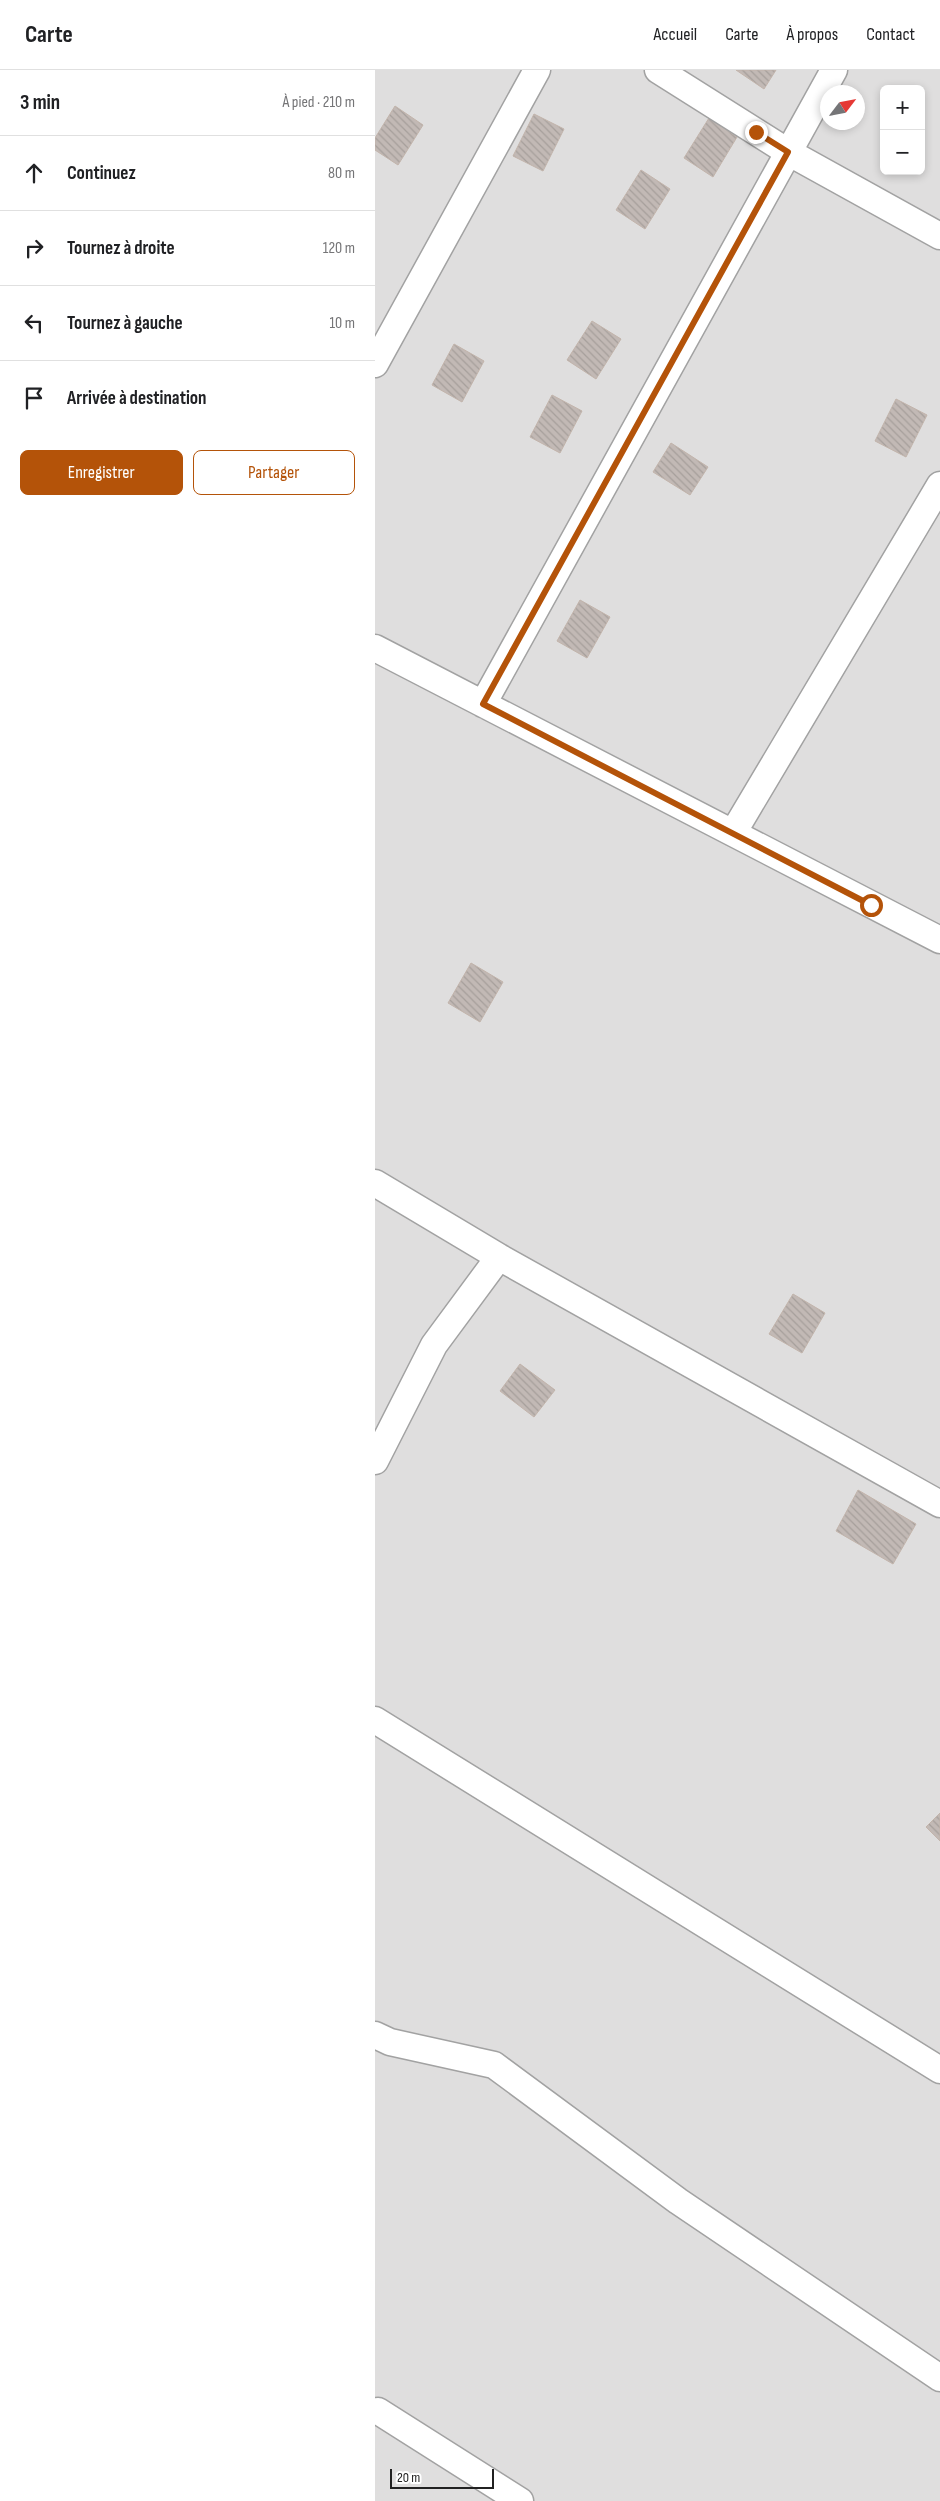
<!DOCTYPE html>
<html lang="fr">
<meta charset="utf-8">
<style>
body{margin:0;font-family:"Sofia Sans Condensed",sans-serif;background:#f2f2f2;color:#202124}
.controls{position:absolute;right:15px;top:15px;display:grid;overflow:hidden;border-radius:8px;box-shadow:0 2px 8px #0003}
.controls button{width:45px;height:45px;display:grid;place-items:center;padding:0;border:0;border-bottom:1px solid #e0e0e0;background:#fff;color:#202124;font:25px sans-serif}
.compass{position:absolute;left:445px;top:15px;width:45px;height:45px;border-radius:50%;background:#fff;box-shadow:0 2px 8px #0003;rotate:58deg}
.scale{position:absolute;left:15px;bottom:12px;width:104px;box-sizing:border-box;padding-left:5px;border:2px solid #212121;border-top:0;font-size:14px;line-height:18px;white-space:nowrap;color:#212121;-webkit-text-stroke:4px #fff;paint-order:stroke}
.stop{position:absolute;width:15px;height:15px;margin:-11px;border:4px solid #b45309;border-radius:50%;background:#fff}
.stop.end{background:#b45309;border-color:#fff;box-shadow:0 1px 5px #0008}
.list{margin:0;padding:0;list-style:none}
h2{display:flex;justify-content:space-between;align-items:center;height:65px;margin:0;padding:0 20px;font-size:21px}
h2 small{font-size:16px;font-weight:400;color:#757577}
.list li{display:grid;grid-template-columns:32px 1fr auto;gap:15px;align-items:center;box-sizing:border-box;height:75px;padding:0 20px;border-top:1px solid #e0e0e0}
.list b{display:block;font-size:19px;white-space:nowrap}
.list em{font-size:16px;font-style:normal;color:#757577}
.actions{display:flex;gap:10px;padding:15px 20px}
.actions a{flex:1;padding:11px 0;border:1px solid #b45309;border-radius:8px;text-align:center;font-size:18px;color:#b45309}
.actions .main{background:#b45309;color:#fff}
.icon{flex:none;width:28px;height:28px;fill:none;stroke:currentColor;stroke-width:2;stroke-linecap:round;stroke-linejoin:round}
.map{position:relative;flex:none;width:565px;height:2431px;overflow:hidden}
header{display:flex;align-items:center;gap:30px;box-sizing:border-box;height:70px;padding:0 25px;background:#fff;border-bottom:1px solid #e0e0e0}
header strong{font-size:24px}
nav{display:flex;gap:28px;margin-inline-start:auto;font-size:18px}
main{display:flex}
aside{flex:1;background:#fff}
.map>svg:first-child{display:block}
</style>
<header>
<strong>Carte</strong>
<nav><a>Accueil</a><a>Carte</a><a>À propos</a><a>Contact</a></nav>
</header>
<main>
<aside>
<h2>3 min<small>À pied · 210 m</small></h2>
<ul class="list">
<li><svg class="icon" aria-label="ahead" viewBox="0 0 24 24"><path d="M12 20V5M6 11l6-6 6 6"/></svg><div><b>Continuez</b></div><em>80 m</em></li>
<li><svg class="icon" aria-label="right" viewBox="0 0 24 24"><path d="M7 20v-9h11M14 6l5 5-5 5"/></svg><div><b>Tournez à droite</b></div><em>120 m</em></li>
<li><svg class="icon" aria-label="left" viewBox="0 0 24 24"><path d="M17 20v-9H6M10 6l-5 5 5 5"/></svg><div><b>Tournez à gauche</b></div><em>10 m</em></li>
<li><svg class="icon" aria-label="arrive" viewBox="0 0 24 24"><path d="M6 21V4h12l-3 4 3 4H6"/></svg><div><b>Arrivée à destination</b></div></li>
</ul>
<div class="actions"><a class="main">Enregistrer</a><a>Partager</a></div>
</aside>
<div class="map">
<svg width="565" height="2431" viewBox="0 0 565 2431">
<defs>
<pattern id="building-back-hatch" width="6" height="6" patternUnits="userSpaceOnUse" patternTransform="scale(1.25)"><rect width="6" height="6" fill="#c2b9b5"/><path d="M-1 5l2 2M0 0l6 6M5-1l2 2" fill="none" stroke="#a69f9b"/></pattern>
</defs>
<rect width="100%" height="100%" fill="#f1eee8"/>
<path fill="#dfdede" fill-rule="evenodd" d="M0,0H565V2431H0ZM509,19H546V101H509ZM452,22H482V52H452Z"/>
<path fill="url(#building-back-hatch)" stroke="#c2b4ab" d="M361,0H401L389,19Z
M20,36L48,55L23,95L0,80V68Z
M159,44L189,59L168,101L138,86Z
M334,48L362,67L338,107L309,88Z
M266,100L295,119L270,159L241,140Z
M217,251L246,269L221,309L192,290Z
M79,274L109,291L87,332L57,315Z
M177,325L207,341L185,383L155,367Z
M521,329L552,345L531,387L500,371Z
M296,373L333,397L315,425L278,402Z
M205,530L235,547L212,588L182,571Z
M96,893L128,912L105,952L73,933Z
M418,1224L450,1243L427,1283L394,1264Z
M145,1294L180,1320L159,1347L125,1321Z
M483,1420L541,1454L518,1494L461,1461Z
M565,1743V1771L551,1757Z"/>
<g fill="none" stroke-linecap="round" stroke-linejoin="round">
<defs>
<path id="minor" d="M283,0L413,82L565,166
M0,294L162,0
M0,578L565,870
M108,634L459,0
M358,763L565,415
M0,1113L124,1187L565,1434
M0,1391L59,1275L124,1187
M0,1650L565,2000
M0,1965L15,1972L119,1995L303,2131L565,2308
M3,2341L145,2431"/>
</defs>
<use href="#minor" stroke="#a2a2a2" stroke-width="29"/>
<use href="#minor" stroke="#fff" stroke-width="26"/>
</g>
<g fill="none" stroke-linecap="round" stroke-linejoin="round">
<path stroke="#b45309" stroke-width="6" d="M381,62L413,82L108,634L496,835"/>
</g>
</svg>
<div class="controls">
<button>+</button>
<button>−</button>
</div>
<svg class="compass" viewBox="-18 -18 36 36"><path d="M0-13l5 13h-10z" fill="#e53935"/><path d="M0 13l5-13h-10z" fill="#757577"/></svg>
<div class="scale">20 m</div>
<div class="stop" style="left:496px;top:835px"></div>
<div class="stop end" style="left:381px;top:62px"></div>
</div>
</main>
